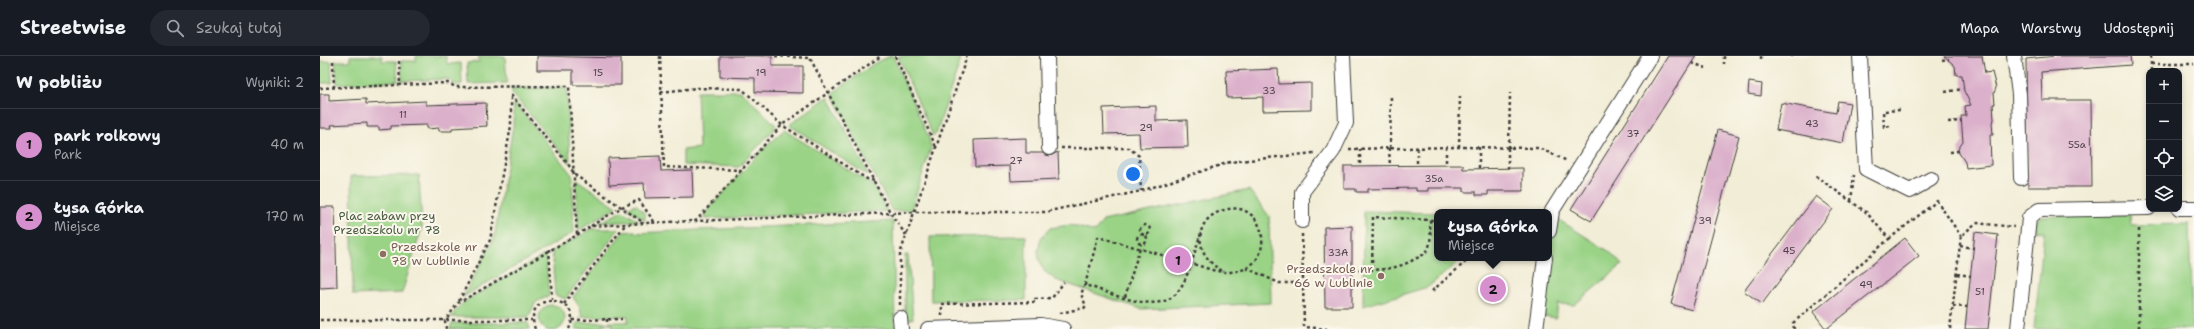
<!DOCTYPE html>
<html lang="pl">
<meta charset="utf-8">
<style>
body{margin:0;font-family:"Shantell Sans",sans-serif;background:#242831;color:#f1f3f6}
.controls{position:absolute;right:12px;top:12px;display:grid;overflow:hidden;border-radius:8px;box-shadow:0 2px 6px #0003}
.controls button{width:36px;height:36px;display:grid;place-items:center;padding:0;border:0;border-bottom:1px solid #363941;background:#171b24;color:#f1f3f6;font:20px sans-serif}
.you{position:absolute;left:813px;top:118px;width:14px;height:14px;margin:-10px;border:3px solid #fff;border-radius:50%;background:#1a73e8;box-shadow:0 0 0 6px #1a73e833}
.badge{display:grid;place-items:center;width:26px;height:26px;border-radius:50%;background:#d690ce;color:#111;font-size:13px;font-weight:700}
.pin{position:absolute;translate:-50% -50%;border:2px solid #fff;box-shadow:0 1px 4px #0006}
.popup{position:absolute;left:1114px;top:153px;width:118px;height:52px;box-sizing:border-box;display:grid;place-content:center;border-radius:8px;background:#171b24;filter:drop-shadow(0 1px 3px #0005);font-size:13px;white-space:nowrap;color:#9ea1a6}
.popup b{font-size:15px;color:#f1f3f6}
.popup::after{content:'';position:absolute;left:50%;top:100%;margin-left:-8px;border:8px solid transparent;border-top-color:#171b24}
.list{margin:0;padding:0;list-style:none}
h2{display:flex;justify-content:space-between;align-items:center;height:52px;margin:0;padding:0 16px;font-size:17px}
h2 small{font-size:13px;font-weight:400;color:#9ea1a6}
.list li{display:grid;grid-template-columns:26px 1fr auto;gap:12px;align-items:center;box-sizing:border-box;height:72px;padding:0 16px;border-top:1px solid #363941}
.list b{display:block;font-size:15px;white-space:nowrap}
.list p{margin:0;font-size:13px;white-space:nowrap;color:#9ea1a6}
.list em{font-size:13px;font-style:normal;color:#9ea1a6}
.icon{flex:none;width:22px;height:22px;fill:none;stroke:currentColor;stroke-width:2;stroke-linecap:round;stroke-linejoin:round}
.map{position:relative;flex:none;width:1874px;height:273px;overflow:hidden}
header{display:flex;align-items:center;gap:24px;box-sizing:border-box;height:56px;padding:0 20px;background:#171b24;border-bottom:1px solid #363941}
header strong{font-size:19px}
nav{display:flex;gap:22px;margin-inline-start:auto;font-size:14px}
.search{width:280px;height:36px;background:#242831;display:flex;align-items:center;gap:10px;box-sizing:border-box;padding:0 14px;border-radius:22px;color:#9ea1a6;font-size:15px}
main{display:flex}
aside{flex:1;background:#171b24}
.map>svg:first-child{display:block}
</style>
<header>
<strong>Streetwise</strong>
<div class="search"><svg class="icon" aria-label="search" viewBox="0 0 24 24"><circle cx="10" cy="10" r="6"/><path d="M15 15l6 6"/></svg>Szukaj tutaj</div>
<nav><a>Mapa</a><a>Warstwy</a><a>Udostępnij</a></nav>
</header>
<main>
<aside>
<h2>W pobliżu<small>Wyniki: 2</small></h2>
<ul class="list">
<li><span class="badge">1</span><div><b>park rolkowy</b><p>Park</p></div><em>40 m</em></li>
<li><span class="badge">2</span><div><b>Łysa Górka</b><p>Miejsce</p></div><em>170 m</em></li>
</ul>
</aside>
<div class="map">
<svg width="1874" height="273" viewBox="0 0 1874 273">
<rect width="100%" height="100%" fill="#fbf7ec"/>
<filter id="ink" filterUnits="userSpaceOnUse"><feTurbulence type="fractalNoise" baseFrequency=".025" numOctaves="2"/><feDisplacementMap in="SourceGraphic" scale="8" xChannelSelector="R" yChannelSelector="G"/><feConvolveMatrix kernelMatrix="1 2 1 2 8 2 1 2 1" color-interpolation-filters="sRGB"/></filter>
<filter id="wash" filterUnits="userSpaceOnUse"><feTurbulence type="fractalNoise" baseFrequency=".012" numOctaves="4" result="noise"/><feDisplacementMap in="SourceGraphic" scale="16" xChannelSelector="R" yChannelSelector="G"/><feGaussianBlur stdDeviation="0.9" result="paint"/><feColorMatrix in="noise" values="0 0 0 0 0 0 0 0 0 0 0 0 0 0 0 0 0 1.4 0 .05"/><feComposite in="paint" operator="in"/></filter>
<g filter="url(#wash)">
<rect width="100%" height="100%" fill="#f2edd6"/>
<path fill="#9ad386" stroke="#5b7851" d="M30,0H62V5H76L78,25L17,28L15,5H30Z
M96,0H126L127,8L141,7L142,28L136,29L128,23L82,25L81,5H96Z
M159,0H185L187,27L148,28L147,7L159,6Z
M570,0H573L609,82L611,92L591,154L572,155L513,39L514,36L555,7Z
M578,0H642L616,78L613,80Z
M11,5L12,27H0V6Z
M245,31L247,36L250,107L192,37V32Z
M377,35H421L455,68L456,71L419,111L363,109V94L379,92Z
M506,42H509L549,120L469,69Z
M194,45L252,119L254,176L143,241L174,183L193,70Z
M464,74L554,130L567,155L384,163L385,157L443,93Z
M99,119L102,171L82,237L33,239L31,120Z
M256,123L297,151L259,174L258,173Z
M929,134L949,160L951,247L821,253L736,224L724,215L719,203L718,194L721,182L730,172L750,169L775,176L783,165Z
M316,148L325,157V164L307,152Z
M302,155L319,165L279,167Z
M1044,155L1117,157V202H1143L1108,231L1043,250Z
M1231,159L1290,196L1302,209L1254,249L1238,248L1236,262L1218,259L1229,202Z
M1810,159L1811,169L1869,168L1872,273H1714L1724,176L1715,175L1717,164L1721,160Z
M573,165L575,273H293V268H288V266H308V260L262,261L260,252L253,241L303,176L315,175V177Z
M272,173H299L245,243L235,239L232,195Z
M706,180V244L611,245L610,181Z
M224,199L226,201L229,240L216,246L208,261H132L131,260L145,245Z
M585,199H588L593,263H585Z
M219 262a13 13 0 1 1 26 0a13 13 0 1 1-26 0Z
M286,266V268L282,269V273H255L257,267Z
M132,267H208L210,273H130Z"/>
<g id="blocks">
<path fill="#dbb0cb" d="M217,0L301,2V29H253V14H217Z
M400,0H452V10H483V37L435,36V22L400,21Z
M1348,0H1376L1271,165L1251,153Z
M1624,0H1662L1665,17L1672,16L1676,32L1674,37L1675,48H1673L1674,64L1672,66L1673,79H1670L1671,109L1646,112L1645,106L1639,97L1638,93L1643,86L1641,60H1646L1645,50L1651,49L1644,35L1642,19H1636L1635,10Z
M1736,0H1810L1811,9L1721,16L1722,44H1771L1772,131H1708L1706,3Z
M958,13L959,28L991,27V54L943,55V41L907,42L906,15Z
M1429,26L1442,28L1441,40L1428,38Z
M0,38H9V45L46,43V48L106,45V49L166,47L167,70L132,72V75H119V72L107,73V69L71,70V73L59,74V71H47V67L11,69L12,72H0Z
M1518,45L1530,47L1523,87L1456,74L1461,47L1516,57Z
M836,50V65L867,64L868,91L820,92L819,77L784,78L783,52Z
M1398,74L1419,80L1372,254L1351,248Z
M706,82V97H722L730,100L738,96L739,123L691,125L690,110L655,111L654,84Z
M340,100L341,115L372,114L373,141L325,142L324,127L289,129L288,102Z
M1143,109V113L1203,112V135H1168V139H1156V136H1144V132H1108V135H1096V132L1048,133V136H1036V133H1024V110Z
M1496,140L1513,153L1442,248L1424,235Z
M0,151H15L17,231L0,232Z
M1032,170V251H1005L1004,171Z
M1655,176L1678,179L1668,273H1645Z
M1585,182L1599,200L1506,273L1493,256Z"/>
</g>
</g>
<g filter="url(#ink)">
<use href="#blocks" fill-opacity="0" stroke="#3c3b38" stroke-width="1"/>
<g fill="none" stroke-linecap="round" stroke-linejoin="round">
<defs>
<path id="minor" d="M727,0L729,92
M1540,0L1546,113L1590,135L1611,123
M1694,0L1699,38L1701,122
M1859,152H1874
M982,165V136L1013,95L1026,67L1023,0
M1229,175L1232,155L1330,0
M580,262L581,273
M608,273L721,269L743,273
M1216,273L1225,202
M1698,273L1709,162L1719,154L1829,152"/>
</defs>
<use href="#minor" stroke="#3c3b38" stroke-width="16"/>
<path stroke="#3c3b38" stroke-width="2.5" stroke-dasharray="3 3" stroke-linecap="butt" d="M340,0L344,111L422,114
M455,0L490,2L571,158L586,179
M575,0L616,91
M1404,0V8
M1441,0V4
M1472,0V1
M1831,0V15
M1622,4L1629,3
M13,5L14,31
M79,5L80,28
M1372,7L1386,12
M1831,8H1874
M0,32L129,27L135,31L249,30L257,179L138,247L125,265L126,273
M341,36L377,32L422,33L462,69L547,123L555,125
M1625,36L1643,33
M191,39L248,108L255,119L324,167
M1628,66L1641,65
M1570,70L1564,71L1563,55L1582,54
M1126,91V109
M1139,91L1140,38
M1159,91V113
M741,92H809L819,100L821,135
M1069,92L1070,110
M1070,92L1071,39
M1097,92V110
M1188,92V112
M1189,92L1190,37
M1029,93L1139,91L1219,92L1247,105
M1040,93V110
M1630,96L1639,95
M1531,145L1534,119
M1110,164H1117
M375,166L462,69L561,0
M820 174a5 5 0 1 1 10 0a5 5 0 1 1-10 0Z
M271,170L302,151L319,144L335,167
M1819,173V273
M881,177C875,194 869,220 859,234C841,262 789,236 765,229L778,181C808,189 839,198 869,207C882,210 896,217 910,216C960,214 947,141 904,154C869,164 876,204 905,216
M817 183a5 5 0 1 1 10 0a5 5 0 1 1-10 0Z
M982,178L984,271L1007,273
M257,179L271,170L325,167L595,156H725L821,135L910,106L994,97
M1569,183L1617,145L1641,180
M1640,190L1654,192
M229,193L232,244
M926,212L959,227H983
M1032,214C1055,214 1074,215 1095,203C1099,201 1104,199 1107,195C1112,188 1110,173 1110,164L1053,161L1052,214
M1637,218L1651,220
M1112,235L1150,202
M805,241L821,188
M139,245L170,184L191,70V39
M244,248L305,169
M580,249V198L647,0
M1633,250L1647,251
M740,257L764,252L766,250L761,238L765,229
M622,260V248L715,246V243L732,242L744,226
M287,263V268
M0,264H212
M252,264L302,263
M215,273C201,232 266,239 249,273
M1474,273L1473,267L1569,183L1546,156L1494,119
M1630,273L1641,180L1656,167L1694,171"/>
<use href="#minor" stroke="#fff" stroke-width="14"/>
</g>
</g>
<g fill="#8d6e63" stroke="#fbf7ec" stroke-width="1.5">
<circle cx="63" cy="198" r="4"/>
<circle cx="1061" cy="220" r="4"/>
</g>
<g text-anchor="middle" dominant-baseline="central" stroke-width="4" stroke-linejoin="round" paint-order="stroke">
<g font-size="10" fill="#4c4148">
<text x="278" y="16">15</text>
<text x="441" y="16">19</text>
<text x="949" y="34">33</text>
<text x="83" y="58">11</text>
<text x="1492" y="67">43</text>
<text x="826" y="71">29</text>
<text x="1313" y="77">37</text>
<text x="1757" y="88">55a</text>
<text x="696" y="104">27</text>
<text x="1114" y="122">35a</text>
<text x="1385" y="164">39</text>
<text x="1469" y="194">45</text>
<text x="1018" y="196">33A</text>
<text x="1546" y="228">49</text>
<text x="1660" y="235">51</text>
</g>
<g font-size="12" fill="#485c41" stroke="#fbf7ec">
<text x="67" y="160">Plac zabaw przy<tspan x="67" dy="14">Przedszkolu nr 78</tspan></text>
</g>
<g font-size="12" fill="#785e54" stroke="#fbf7ec" text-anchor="start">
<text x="71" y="191">Przedszkole nr<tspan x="71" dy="14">78 w Lublinie</tspan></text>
<text x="1053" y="213" text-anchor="end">Przedszkole nr<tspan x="1053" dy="14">66 w Lublinie</tspan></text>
</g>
</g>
</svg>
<div class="controls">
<button>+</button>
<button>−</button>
<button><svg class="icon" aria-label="locate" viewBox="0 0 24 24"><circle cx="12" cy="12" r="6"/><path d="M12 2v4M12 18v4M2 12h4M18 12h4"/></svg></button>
<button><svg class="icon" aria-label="layers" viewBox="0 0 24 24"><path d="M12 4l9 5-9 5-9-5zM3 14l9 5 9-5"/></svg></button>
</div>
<div class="you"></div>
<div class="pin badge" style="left:858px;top:204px">1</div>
<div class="pin badge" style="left:1173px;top:233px">2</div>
<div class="popup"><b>Łysa Górka</b>Miejsce</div>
</div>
</main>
